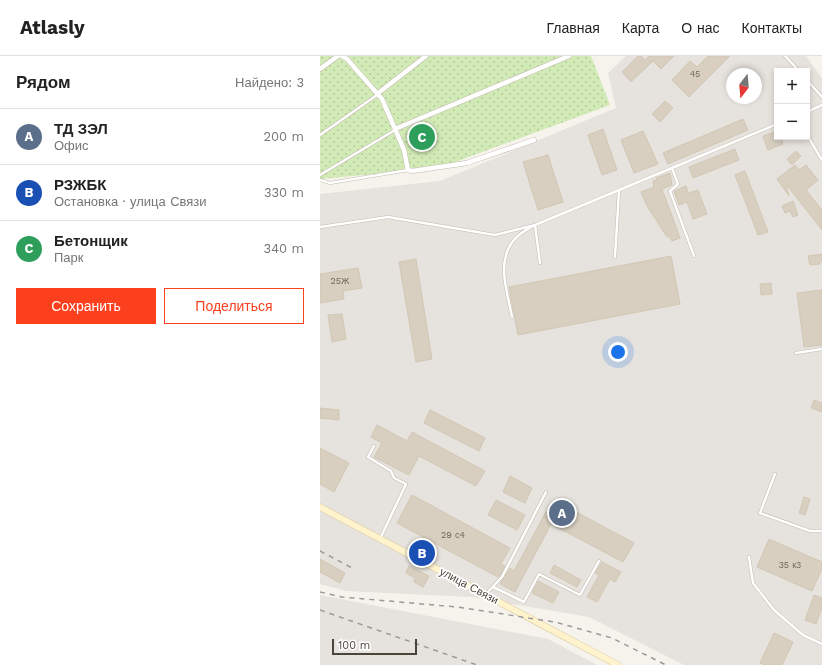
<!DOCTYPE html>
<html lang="ru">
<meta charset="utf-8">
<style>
body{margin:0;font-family:"Work Sans",sans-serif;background:#f6f6f6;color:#222}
.controls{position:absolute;right:12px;top:12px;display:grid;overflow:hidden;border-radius:0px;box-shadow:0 2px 6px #0003}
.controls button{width:36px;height:36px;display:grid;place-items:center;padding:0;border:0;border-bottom:1px solid #e0e0e0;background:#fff;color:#222;font:20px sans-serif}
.compass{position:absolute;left:406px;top:12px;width:36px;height:36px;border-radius:50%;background:#fff;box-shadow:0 2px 6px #0003;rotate:196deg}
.scale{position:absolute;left:12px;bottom:10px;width:85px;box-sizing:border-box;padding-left:4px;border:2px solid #4b4439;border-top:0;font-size:11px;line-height:14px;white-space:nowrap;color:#4b4439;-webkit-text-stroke:3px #fff;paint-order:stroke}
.you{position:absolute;left:298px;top:296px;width:14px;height:14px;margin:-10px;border:3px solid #fff;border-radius:50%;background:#1a73e8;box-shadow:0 0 0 6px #1a73e833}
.badge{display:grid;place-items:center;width:26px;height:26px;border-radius:50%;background:#fc3f1d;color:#fff;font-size:13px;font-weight:700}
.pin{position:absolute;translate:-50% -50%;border:2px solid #fff;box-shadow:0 1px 4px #0006}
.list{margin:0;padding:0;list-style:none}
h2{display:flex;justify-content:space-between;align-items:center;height:52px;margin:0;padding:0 16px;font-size:17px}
h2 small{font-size:13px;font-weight:400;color:#767676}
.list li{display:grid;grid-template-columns:26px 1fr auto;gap:12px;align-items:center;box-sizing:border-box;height:56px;padding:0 16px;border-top:1px solid #e0e0e0}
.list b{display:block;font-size:15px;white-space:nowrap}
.list p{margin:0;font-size:13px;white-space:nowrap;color:#767676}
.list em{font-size:13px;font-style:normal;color:#767676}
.actions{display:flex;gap:8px;padding:12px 16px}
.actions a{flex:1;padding:9px 0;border:1px solid #fc3f1d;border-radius:0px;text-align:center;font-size:14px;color:#fc3f1d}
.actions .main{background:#fc3f1d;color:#fff}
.map{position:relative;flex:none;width:502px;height:609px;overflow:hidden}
header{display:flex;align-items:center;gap:24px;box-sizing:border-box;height:56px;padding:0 20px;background:#fff;border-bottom:1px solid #e0e0e0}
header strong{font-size:19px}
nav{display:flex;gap:22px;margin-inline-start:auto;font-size:14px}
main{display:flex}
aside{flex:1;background:#fff}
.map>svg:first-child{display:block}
</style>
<header>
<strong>Atlasly</strong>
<nav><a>Главная</a><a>Карта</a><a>О нас</a><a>Контакты</a></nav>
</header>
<main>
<aside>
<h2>Рядом<small>Найдено: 3</small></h2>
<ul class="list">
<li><span class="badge" style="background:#5c6f8a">A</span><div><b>ТД ЗЭЛ</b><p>Офис</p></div><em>200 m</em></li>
<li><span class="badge" style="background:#1a4fb4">B</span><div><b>РЗЖБК</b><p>Остановка · улица Связи</p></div><em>330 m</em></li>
<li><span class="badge" style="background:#2e9e5b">C</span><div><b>Бетонщик</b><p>Парк</p></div><em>340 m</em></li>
</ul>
<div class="actions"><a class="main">Сохранить</a><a>Поделиться</a></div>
</aside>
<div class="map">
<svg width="502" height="609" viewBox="0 0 502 609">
<defs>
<pattern id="grass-dots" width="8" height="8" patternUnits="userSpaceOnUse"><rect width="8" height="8" fill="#d2eab5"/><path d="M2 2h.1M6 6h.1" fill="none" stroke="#b6ca9c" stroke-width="1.8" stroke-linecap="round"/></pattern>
</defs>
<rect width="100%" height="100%" fill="#f6f3ec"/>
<path fill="#e6e2dd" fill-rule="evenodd" d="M306,0H486L502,22V609H364L269,561L151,541L26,535L0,528V138L120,125L296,52L288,17ZM457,15H487V81H457ZM412,18H436V42H412Z
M0,539L228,583L277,609H0Z"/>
<path fill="url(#grass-dots)" d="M0,0H271L290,49L119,112L0,123Z"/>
<path fill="#d8cfc1" stroke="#d3c7b4" d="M318,0H321L325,4L329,0H354L341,13L333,5L311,26L302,16Z
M388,0H410L369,41L352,24L370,5L377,11Z
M345,45L353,52L340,66L332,58Z
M423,63L428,74L348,108L343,97Z
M283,73L297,114L282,119L268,79Z
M323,75L338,108L314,117L301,84Z
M457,75V81H461L463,88L448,94L443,80Z
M415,93L419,104L373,122L369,111Z
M476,95L481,100L472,109L467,103Z
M228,99L243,146L218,154L203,106Z
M475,109L479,114L486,109L498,124L486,134L502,154V174L466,128L469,140L457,123Z
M425,115L448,176L438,179L415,119Z
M350,117L352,129L342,133L360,182L352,185L349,180L347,181L327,150L321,136L334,131L333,125L337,124L336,122Z
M366,130L368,137L378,134L387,158L373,163L367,146L359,149L354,135Z
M473,145L478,159L473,161L470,155L465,157L462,150Z
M502,198V205L500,206V208L490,209L488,200Z
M351,200L360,248L198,279L189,231Z
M96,203L112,303L96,306L79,206Z
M38,212L42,232L23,235L24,243L0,247V218Z
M451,227L452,238L441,239L440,228Z
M502,234V289L484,291L477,237Z
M22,258L26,283L12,286L8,259Z
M494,344L502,347V356L491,352Z
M0,352L19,354V364L0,362Z
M110,354L165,382L159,395L104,367Z
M57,369L87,385L92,376L165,415L156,430L99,400L89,419L54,401L62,387L51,381Z
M0,392L29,407L14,436L0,428Z
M190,420L212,432L205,447L183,436Z
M92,439L190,492L181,508L185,510L180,519L178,521L77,467Z
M484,441L490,443L485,459L479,457Z
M176,444L205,459L197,474L168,459Z
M245,450L314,487L303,506L231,468L195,536L180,528L190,512L194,515L226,456L238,463Z
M449,483L502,506V513L492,535L437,511Z
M0,503L25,517L20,527L0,516Z
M282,506L301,516L295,526L290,523L277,546L267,541L279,519L275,517Z
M234,509L261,524L257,531L230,517Z
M89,510L109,520L103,531L94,526L95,522L86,517Z
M218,525L239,536L233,547L212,537Z
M494,539L502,542V552L496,568L485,564Z
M454,577L473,586L462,609H445L440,607Z"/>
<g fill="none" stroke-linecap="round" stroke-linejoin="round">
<defs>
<path id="lane" d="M465,0L479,15
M487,24L502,41
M487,56L502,49
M0,79L57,39
M487,79L502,104
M0,119L75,74
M0,124L10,127L88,114
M0,171L68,161L175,179L215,169L352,112
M374,200L350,135L358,128L352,112L457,68
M295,201L299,135
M192,261C188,239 177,209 191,188C196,179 206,174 215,169L220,207
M476,297L502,293
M54,390L48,401L71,415L74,422L86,428L60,483
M455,418L440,457L490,475H502
M429,501L433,527L454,554L483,579L502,588
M173,531L204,546L219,518L260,539L279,505
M166,538L182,521L226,436"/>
<path id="street" d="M22,0L27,3L62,43L75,73L249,0
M0,13L18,0
M57,38L106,0
M75,73L84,94L88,114L92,115L147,107L214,84"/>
<path id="secondary" d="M0,451L298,609"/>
</defs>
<use href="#lane" stroke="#c2bbae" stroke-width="3.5"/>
<use href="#street" stroke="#c2bbae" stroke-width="5.5"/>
<use href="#secondary" stroke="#d6c79b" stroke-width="7"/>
<use href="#lane" stroke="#fff" stroke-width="2.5"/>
<use href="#street" stroke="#fff" stroke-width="4.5"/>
<use href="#secondary" stroke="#fff3cd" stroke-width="6"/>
<path stroke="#9a9a9a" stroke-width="1.5" stroke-dasharray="5 5" stroke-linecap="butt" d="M0,495L34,513
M0,536L22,541L137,551L235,566L292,582L346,609
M0,554L157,609"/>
</g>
<g text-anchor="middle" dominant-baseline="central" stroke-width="3.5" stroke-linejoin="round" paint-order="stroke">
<g font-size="9" fill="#6e675b">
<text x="375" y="18">45</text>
<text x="20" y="225">25Ж</text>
<text x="133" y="479">29 с4</text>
<text x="470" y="509">35 к3</text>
</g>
<g font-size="11" fill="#4b4439" stroke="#fff">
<text transform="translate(149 530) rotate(28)">улица Связи</text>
</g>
</g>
</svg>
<div class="controls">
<button>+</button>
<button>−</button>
</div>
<svg class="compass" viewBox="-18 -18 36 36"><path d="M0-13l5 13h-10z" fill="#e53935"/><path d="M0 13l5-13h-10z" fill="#767676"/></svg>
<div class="scale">100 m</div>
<div class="you"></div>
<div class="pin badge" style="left:242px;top:457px;background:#5c6f8a">A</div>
<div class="pin badge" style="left:102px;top:497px;background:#1a4fb4">B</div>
<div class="pin badge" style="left:102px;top:81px;background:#2e9e5b">C</div>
</div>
</main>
